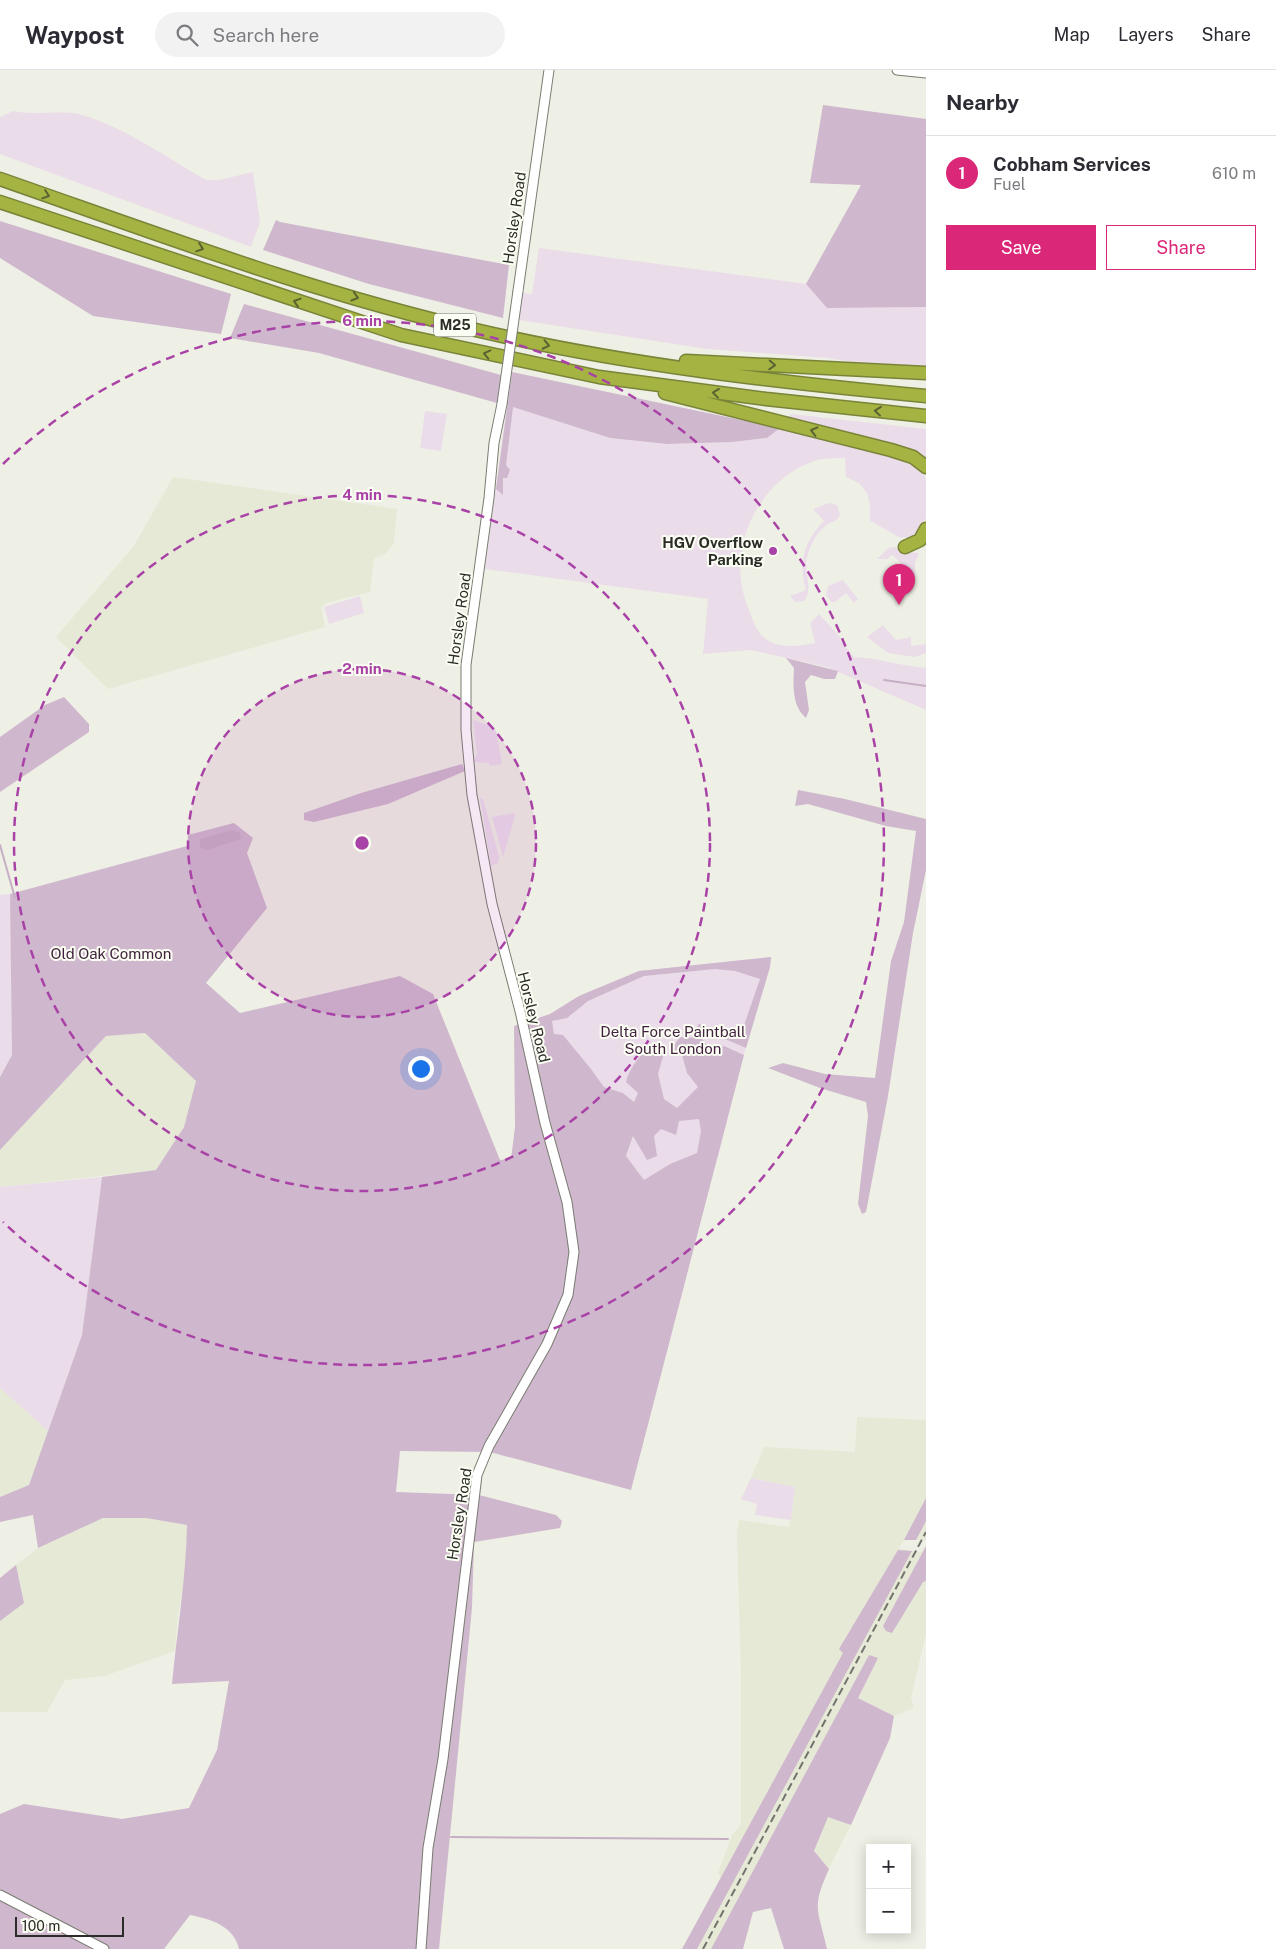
<!DOCTYPE html>
<meta charset="utf-8">
<style>
body{margin:0;font-family:"Public Sans",sans-serif;background:#f2f2f3;color:#2b2b33}
.controls{position:absolute;right:15px;bottom:15px;display:grid;overflow:hidden;border-radius:0px;box-shadow:0 2px 12px #0003}
.controls button{width:45px;height:45px;display:grid;place-items:center;padding:0;border:0;border-bottom:1px solid #e1e1e2;background:#fff;color:#2b2b33;font:25px sans-serif}
.scale{position:absolute;left:15px;bottom:12px;width:109px;box-sizing:border-box;padding-left:5px;border:2px solid #2b2c28;border-top:0;font-size:14px;line-height:18px;white-space:nowrap;color:#2b2c28;-webkit-text-stroke:4px #fbfef2;paint-order:stroke}
.you{position:absolute;left:420px;top:998px;width:18px;height:18px;margin:-12px;border:4px solid #fff;border-radius:50%;background:#1a73e8;box-shadow:0 0 0 8px #1a73e833}
.badge{display:grid;place-items:center;width:32px;height:32px;border-radius:50%;background:#db2777;color:#fff;font-size:16px;font-weight:700}
.pin{position:absolute;translate:-50% -41px;filter:drop-shadow(0 1px 2px #0008)}
.pin::after{content:'';position:absolute;top:26px;width:18px;height:15px;background:inherit;clip-path:polygon(0 0,100% 0,50% 100%)}
.list{margin:0;padding:0;list-style:none}
h2{display:flex;justify-content:space-between;align-items:center;height:65px;margin:0;padding:0 20px;font-size:21px}
h2 small{font-size:16px;font-weight:400;color:#7c7c81}
.list li{display:grid;grid-template-columns:32px 1fr auto;gap:15px;align-items:center;box-sizing:border-box;height:75px;padding:0 20px;border-top:1px solid #e1e1e2}
.list b{display:block;font-size:19px;white-space:nowrap}
.list p{margin:0;font-size:16px;white-space:nowrap;color:#7c7c81}
.list em{font-size:16px;font-style:normal;color:#7c7c81}
.actions{display:flex;gap:10px;padding:15px 20px}
.actions a{flex:1;padding:11px 0;border:1px solid #db2777;border-radius:0px;text-align:center;font-size:18px;color:#db2777}
.actions .main{background:#db2777;color:#fff}
.icon{flex:none;width:28px;height:28px;fill:none;stroke:currentColor;stroke-width:2;stroke-linecap:round;stroke-linejoin:round}
.map{position:relative;flex:none;width:926px;height:1879px;overflow:hidden}
header{display:flex;align-items:center;gap:30px;box-sizing:border-box;height:70px;padding:0 25px;background:#fff;border-bottom:1px solid #e1e1e2}
header strong{font-size:24px}
nav{display:flex;gap:28px;margin-inline-start:auto;font-size:18px}
.search{width:350px;height:45px;background:#f2f2f3;display:flex;align-items:center;gap:12px;box-sizing:border-box;padding:0 18px;border-radius:28px;color:#7c7c81;font-size:19px}
main{display:flex}
aside{flex:1;background:#fff}
.map>svg:first-child{display:block}
</style>
<header>
<strong>Waypost</strong>
<div class="search"><svg class="icon" aria-label="search" viewBox="0 0 24 24"><circle cx="10" cy="10" r="6"/><path d="M15 15l6 6"/></svg>Search here</div>
<nav><a>Map</a><a>Layers</a><a>Share</a></nav>
</header>
<main>
<div class="map">
<svg width="926" height="1879" viewBox="0 0 926 1879">
<rect width="100%" height="100%" fill="#eef0e5"/>
<path fill="#e5e9d6" d="M173,407L397,439L394,473L385,484L374,489L370,522L326,533L321,537L325,557L108,619L56,567L134,476Z
M145,963L196,1011L184,1057L156,1100L0,1117V1080L106,966Z
M0,1318L48,1361L29,1415L0,1427Z
M857,1347L926,1350V1470H904L898,1479L922,1482L926,1476V1563L911,1628L914,1638L894,1646L858,1628L847,1627L711,1879H682L721,1808L718,1803L732,1765L741,1755V1604L737,1464L739,1450L789,1457L793,1438L795,1417L751,1408L764,1377L855,1382Z
M103,1448H146L187,1455L186,1503L178,1545L175,1581L104,1606L65,1610L47,1642H0V1551L24,1533L16,1495L38,1478Z
M828,1746L851,1755L829,1799L814,1782Z"/>
<path fill="#ebdcea" d="M13,41C35,46 65,39 82,45C126,58 166,87 206,110H219L253,102L260,152L251,177L0,84V47Z
M539,178L806,214L827,238L926,237V298L870,295L828,288L707,279L519,250L523,223L532,224Z
M507,335L610,368L667,374L732,372L767,368L780,358L897,388L918,397L926,408V448L916,465L910,468L899,467L870,451V434L867,423L859,413L846,407L845,388C834,388 821,388 811,392C756,414 725,481 748,537C752,548 756,562 766,569C779,579 800,576 815,573L810,553L819,544L841,568V571L854,587C879,588 901,596 926,598V640L827,597L751,580L703,584L708,529L485,499Z
M425,341L447,344L441,381L420,378Z
M791,344L926,359V390L785,348V346H790Z
M829,433L837,435L840,445C838,451 833,451 828,454C817,461 811,474 807,487C803,502 814,520 804,531L795,532L790,526L806,520C798,494 804,470 824,451L813,439Z
M894,477L907,482L919,483L915,494V508H911L901,502L905,498L894,486L891,485L888,489H877L889,478Z
M843,510L858,529L854,533L846,523L835,532H831L826,525L828,516Z
M360,526L364,543L329,554L324,537Z
M883,555L896,570L911,567V576L926,574V583L915,587L888,583L867,567Z
M473,650L488,655L496,660L502,694L490,696L489,693L473,692L477,684Z
M480,728L483,729L499,786L498,793L491,796Z
M514,743L515,746L503,787L492,747Z
M11,824L12,985L0,1007V825Z
M771,887L770,897L742,991L718,1087L670,1094L644,1111L626,1086L643,1039L623,1023L604,1017L591,999L554,964L550,944L579,926L639,901Z
M102,1107L82,1265L48,1361L0,1318V1117Z
M751,1408L795,1417L791,1450L755,1445L757,1434L741,1429Z"/>
<path fill="#cfb7cd" fill-rule="evenodd" d="M823,35L926,49V237L827,238L806,214L861,115L810,113Z
M276,150L280,152L509,195L503,248L369,214L263,180Z
M0,151L231,224L221,264L93,246L0,188Z
M244,234L501,305L497,333L319,283L230,268Z
M512,302L780,358L767,368L732,372L667,374L610,368L513,337L506,395L510,400L507,408H503V425L496,419Z
M786,588L838,601L835,609H824L811,605L805,612L809,640L806,648C792,636 793,616 794,598Z
M64,627L89,654V662L0,722V667L45,635Z
M462,694L465,701L388,734L314,752L304,750V743L361,723Z
M798,720L845,729L926,749V800L913,863L888,1026L866,1142L862,1144L858,1134L868,1046L866,1032L820,1018L768,998L783,993L825,1004L875,1008L891,891L904,852L916,761L886,756L808,734L795,736Z
M234,753L253,768L247,783L267,838L206,913L240,943L400,906L433,924L500,1090L511,1089L515,1057L514,956L550,944L579,926L639,901L771,887L770,897L746,978L697,957L699,954L740,967L760,909L735,901L715,899L644,906L588,931L567,948L552,951L554,964L563,965L591,999L604,1017L623,1023L634,1032L638,1023L626,1012C630,995 643,983 655,972L666,976L658,1004L664,1029L677,1038L698,1017L687,1003L682,985L672,978L680,967L701,968L713,981L724,976L744,985L631,1420L490,1382L400,1381L396,1422L479,1425L556,1445L562,1451L560,1458L474,1472L472,1538L439,1879H239C234,1856 211,1849 190,1845L164,1879H0V1744L24,1734L122,1749L189,1738L217,1680L229,1611L172,1614C177,1561 186,1509 187,1455L146,1448H103L38,1478L33,1445L0,1452V1427L29,1415L82,1265L102,1107L156,1100L184,1057L196,1011L145,963L106,966L0,1080V1007L12,985L10,824L187,776L188,765ZM699,1049L701,1061L697,1083L670,1094L644,1110L626,1086L633,1066L647,1090L657,1086L654,1066L661,1059L676,1065L679,1051Z
M926,1428V1451L916,1470H904Z
M926,1476V1511L923,1512L892,1563L886,1561L883,1556Z
M898,1480L912,1481L697,1879H682L843,1583L839,1579Z
M16,1495L24,1533L0,1551V1508Z
M869,1585L878,1588L858,1628L894,1646L890,1668L851,1755L828,1747L814,1781L829,1799C811,1839 818,1838 827,1879H784L771,1838L753,1842L743,1879H711Z"/>
<path fill="#c6aec4" d="M232,760L240,763L241,769L207,780L200,778V769Z"/>
<g fill="none" stroke-linecap="round" stroke-linejoin="round">
<path stroke="#c6aec4" stroke-width="2" d="M884,610L926,616
M0,775L15,828
M451,1767L728,1769"/>
<defs>
<path id="minor" d="M897,0L926,3
M518,221L549,0
M0,1825L104,1879
M421,1879L428,1778L443,1689L477,1405L489,1376L547,1274L568,1225L574,1182L567,1132L545,1053L520,941L492,834L472,725L466,660V595L489,428L494,373L502,334"/>
<path id="highway" d="M0,109C158,164 316,224 480,261C626,295 777,312 926,326
M0,132L401,265L599,307L766,329L926,346
M686,291L926,303
M665,323L891,380L913,387L926,397
M905,477L920,470L926,459"/>
</defs>
<use href="#minor" stroke="#7a7c72" stroke-width="11"/>
<use href="#highway" stroke="#7a8439" stroke-width="15"/>
<use href="#minor" stroke="#fff" stroke-width="9"/>
<use href="#highway" stroke="#a4b342" stroke-width="12"/>
<path stroke="#71736c" stroke-width="2" stroke-dasharray="8 4" stroke-linecap="butt" d="M703,1879L926,1462"/>
<defs>
<path id="minor-bridge" d="M502,334L518,221"/>
</defs>
<use href="#minor-bridge" stroke="#7a7c72" stroke-width="11" stroke-linecap="butt"/>
<use href="#minor-bridge" stroke="#fff" stroke-width="9"/>
</g>
<defs><path id="oneway-chevron" d="M-2-3.5L2.5 0L-2 3.5" fill="none" stroke-width="1.6" stroke-linecap="round" stroke-linejoin="round" transform="scale(1.25)"/></defs>
<g stroke="#5b6232">
<use href="#oneway-chevron" transform="translate(46 125) rotate(19)"/>
<use href="#oneway-chevron" transform="translate(200 178) rotate(19)"/>
<use href="#oneway-chevron" transform="translate(355 227) rotate(16)"/>
<use href="#oneway-chevron" transform="translate(297 232) rotate(-162)"/>
<use href="#oneway-chevron" transform="translate(546 275) rotate(12)"/>
<use href="#oneway-chevron" transform="translate(487 284) rotate(-167)"/>
<use href="#oneway-chevron" transform="translate(772 295) rotate(3)"/>
<use href="#oneway-chevron" transform="translate(716 323) rotate(-173)"/>
<use href="#oneway-chevron" transform="translate(878 341) rotate(-174)"/>
<use href="#oneway-chevron" transform="translate(814 361) rotate(-166)"/>
</g>
<circle cx="362" cy="773" r="174" fill="#a942a6" fill-opacity=".12"/>
<g fill="none" stroke="#a942a6" stroke-width="2.5" stroke-dasharray="9 6">
<circle cx="362" cy="773" r="174"/>
<circle cx="362" cy="773" r="348"/>
<path d="M3 394A522 522 0 1 1 3 1152"/>
</g>
<circle fill="#a942a6" stroke="#fbfef2" stroke-width="2" cx="773" cy="481" r="5"/>
<g text-anchor="middle" dominant-baseline="central" stroke-width="4" stroke-linejoin="round" paint-order="stroke">
<rect fill="#fbfef2" stroke="#696b65" stroke-width="1" x="434" y="243.5" width="42" height="23" rx="4"/>
<g font-size="14" font-weight="bold" fill="#2b2c28">
<text x="455" y="255">M25</text>
</g>
<g font-size="15" fill="#2b2c28" stroke="#fbfef2">
<text transform="translate(514 148) rotate(-82)">Horsley Road</text>
<text transform="translate(459 549) rotate(-82)">Horsley Road</text>
<text transform="translate(534 947) rotate(76)">Horsley Road</text>
<text transform="translate(459 1444) rotate(-81)">Horsley Road</text>
</g>
<g font-size="15" font-weight="bold" fill="#2b2c28" stroke="#fbfef2" text-anchor="end">
<text x="763" y="472">HGV Overflow<tspan x="763" dy="17">Parking</tspan></text>
</g>
<g font-size="15" fill="#401f3f" stroke="#fbfef2">
<text x="111" y="883">Old Oak Common</text>
<text x="673" y="961">Delta Force Paintball<tspan x="673" dy="17">South London</tspan></text>
</g>
</g>
<circle cx="362" cy="773" r="8" fill="#a942a6" stroke="#fbfef2" stroke-width="2.5"/>
<g font-size="15" text-anchor="middle" font-weight="bold" fill="#a942a6" stroke="#fbfef2" stroke-width="4" stroke-linejoin="round" paint-order="stroke">
<text x="362" y="256">6 min</text>
<text x="362" y="430">4 min</text>
<text x="362" y="604">2 min</text>
</g>
</svg>
<div class="controls">
<button>+</button>
<button>−</button>
</div>
<div class="scale">100 m</div>
<div class="you"></div>
<div class="pin badge" style="left:899px;top:535px">1</div>
</div>
<aside>
<h2>Nearby<small></small></h2>
<ul class="list">
<li><span class="badge">1</span><div><b>Cobham Services</b><p>Fuel</p></div><em>610 m</em></li>
</ul>
<div class="actions"><a class="main">Save</a><a>Share</a></div>
</aside>
</main>
